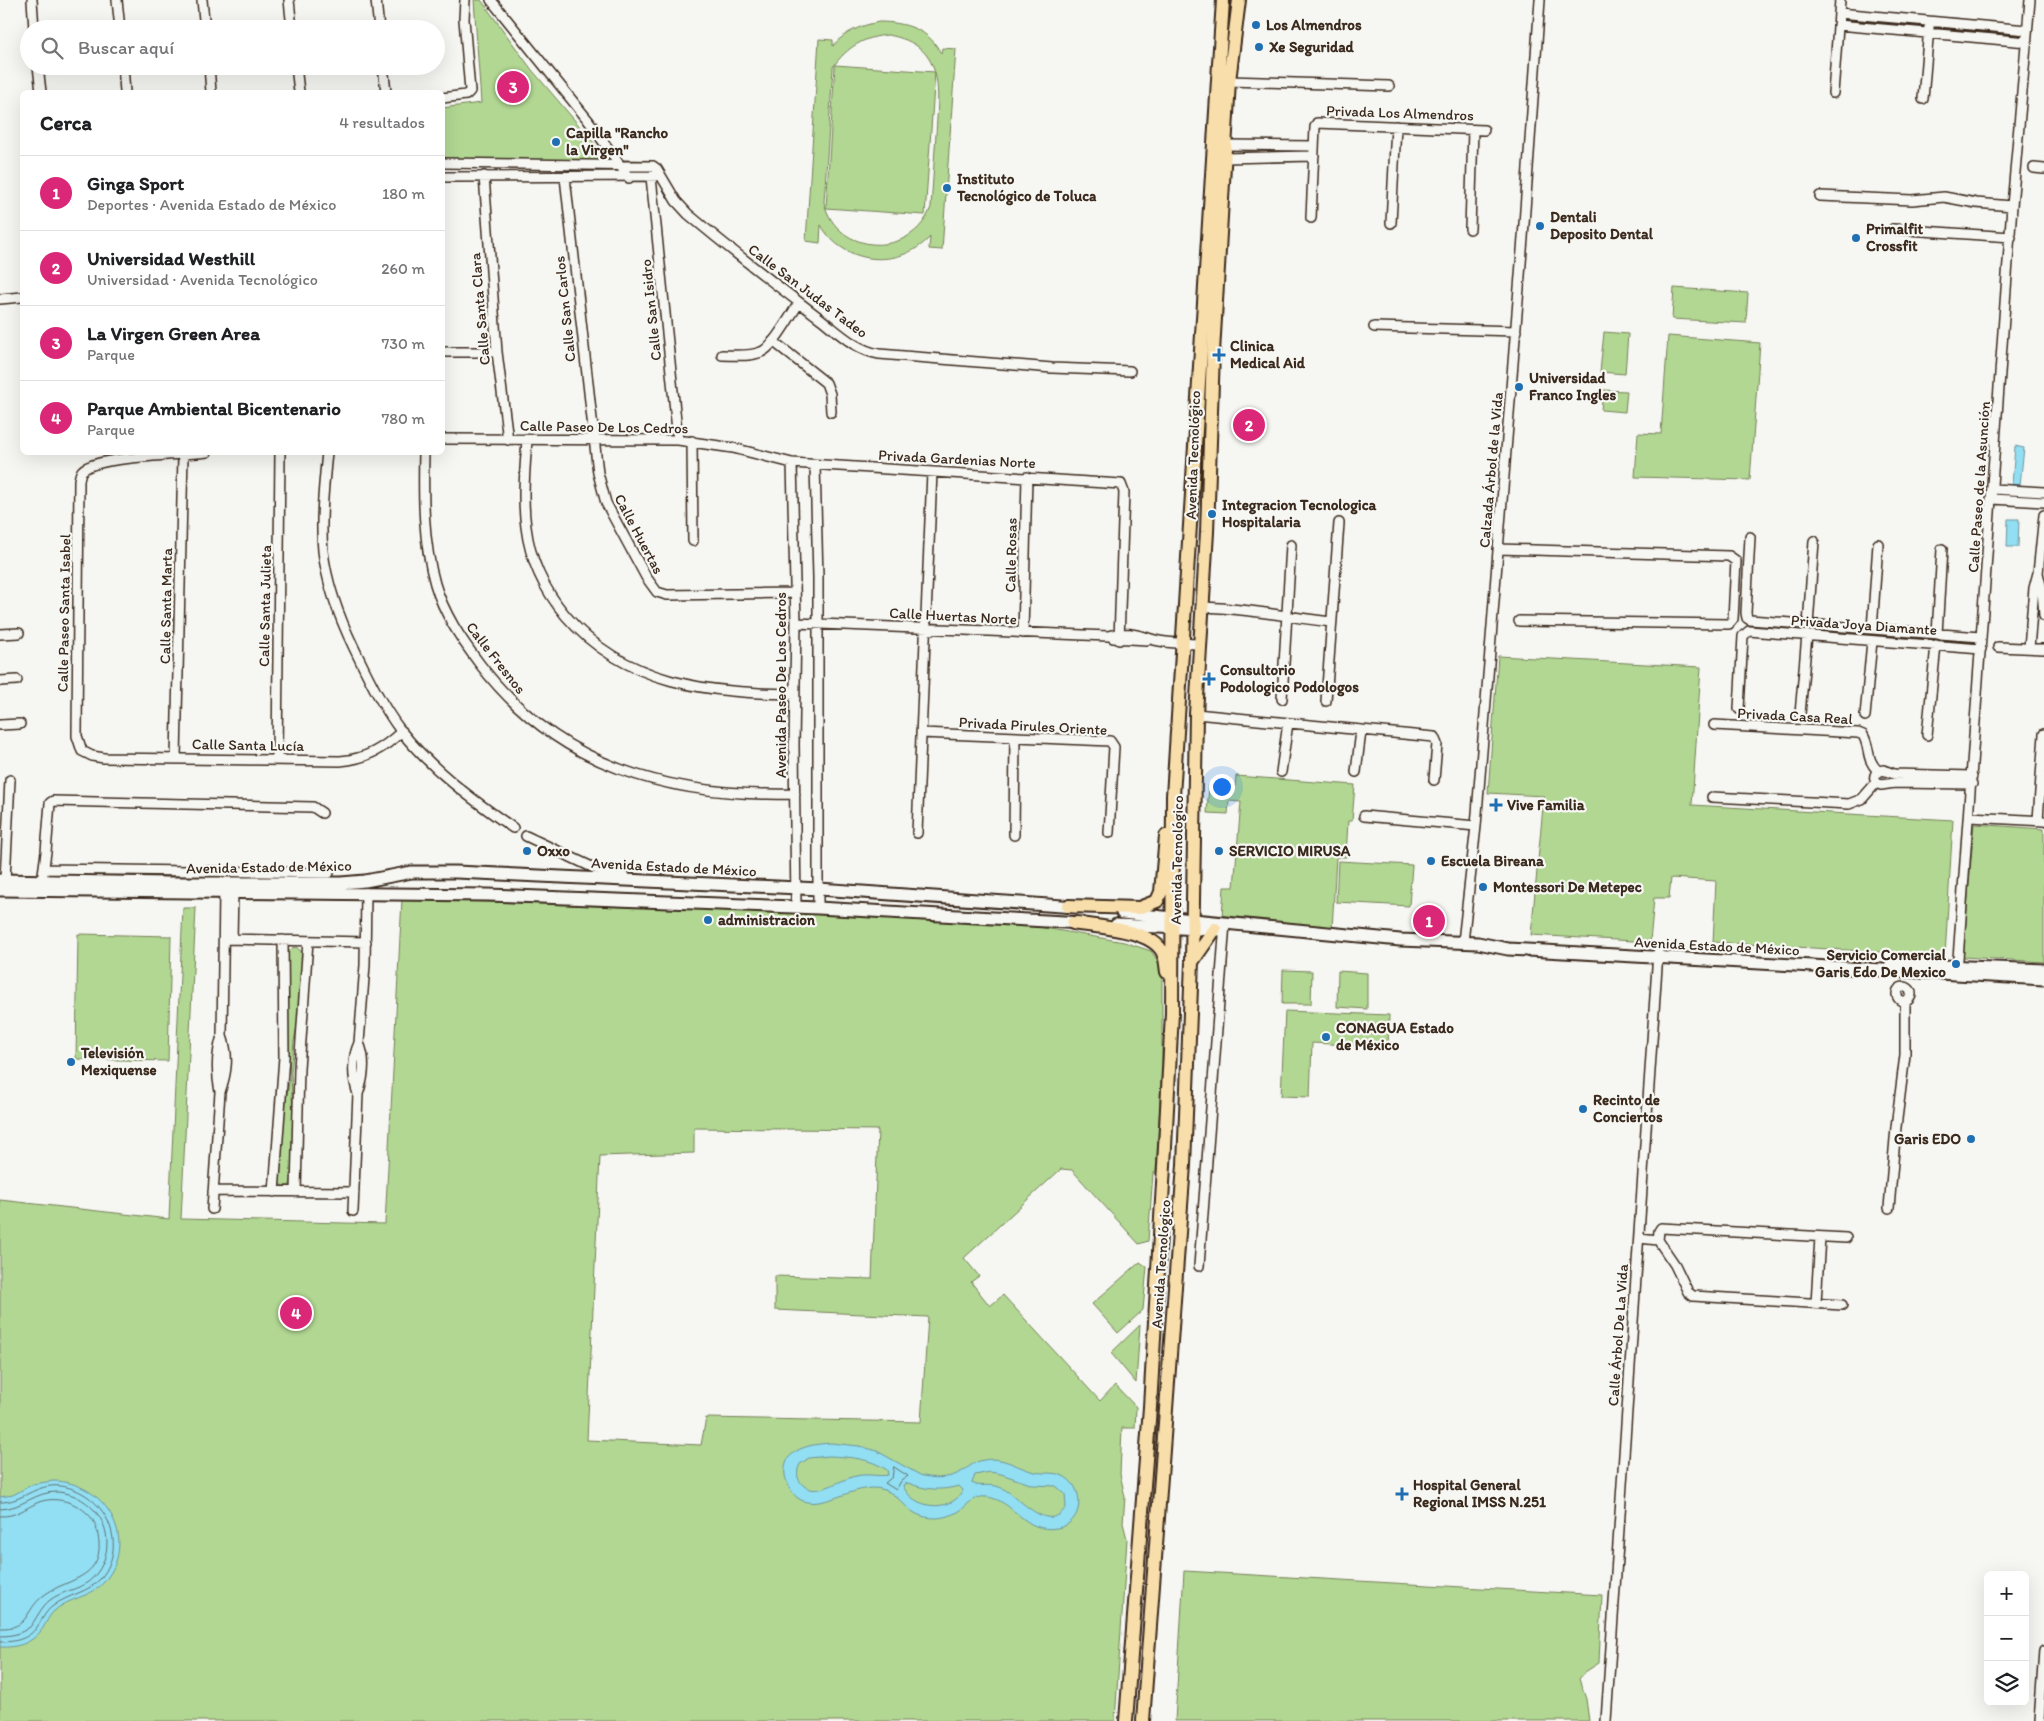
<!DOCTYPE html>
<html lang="es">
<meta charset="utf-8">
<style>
body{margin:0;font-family:Itim,sans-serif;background:#f6f6f6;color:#202124}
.controls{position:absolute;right:15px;bottom:15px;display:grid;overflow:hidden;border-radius:8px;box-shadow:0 5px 20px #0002}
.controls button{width:45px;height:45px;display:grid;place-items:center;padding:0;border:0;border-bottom:1px solid #e0e0e0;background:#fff;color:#202124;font:25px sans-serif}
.you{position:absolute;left:1221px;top:786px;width:18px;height:18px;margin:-12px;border:4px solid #fff;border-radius:50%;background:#1a73e8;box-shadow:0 0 0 8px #1a73e833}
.badge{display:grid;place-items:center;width:32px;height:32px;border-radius:50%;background:#db2777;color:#fff;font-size:16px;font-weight:700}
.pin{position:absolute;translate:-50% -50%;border:2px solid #fff;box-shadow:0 1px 5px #0006}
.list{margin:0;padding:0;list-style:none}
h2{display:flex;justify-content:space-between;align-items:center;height:65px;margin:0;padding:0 20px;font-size:21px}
h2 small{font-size:16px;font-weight:400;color:#757577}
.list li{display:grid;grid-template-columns:32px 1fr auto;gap:15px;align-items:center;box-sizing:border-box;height:75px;padding:0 20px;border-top:1px solid #e0e0e0}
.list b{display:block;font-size:19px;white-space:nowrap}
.list p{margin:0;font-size:16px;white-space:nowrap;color:#757577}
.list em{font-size:16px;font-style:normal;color:#757577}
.icon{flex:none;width:28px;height:28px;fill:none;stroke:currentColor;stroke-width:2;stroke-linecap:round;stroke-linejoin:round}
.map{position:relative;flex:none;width:2044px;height:1721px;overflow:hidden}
.search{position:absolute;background:#fff;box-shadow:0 5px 20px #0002;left:20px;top:20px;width:425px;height:55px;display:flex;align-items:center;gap:12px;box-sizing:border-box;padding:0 18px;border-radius:28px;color:#757577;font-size:19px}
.panel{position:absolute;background:#fff;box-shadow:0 5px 20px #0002;left:20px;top:90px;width:425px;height:365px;border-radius:8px}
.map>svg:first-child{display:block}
</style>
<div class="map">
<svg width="2044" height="1721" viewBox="0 0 2044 1721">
<rect width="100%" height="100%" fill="#f6f6f2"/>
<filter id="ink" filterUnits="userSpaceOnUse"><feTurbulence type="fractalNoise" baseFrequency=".02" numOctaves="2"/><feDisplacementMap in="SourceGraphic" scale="10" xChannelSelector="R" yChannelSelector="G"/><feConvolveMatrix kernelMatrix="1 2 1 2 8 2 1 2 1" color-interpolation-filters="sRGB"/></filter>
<g filter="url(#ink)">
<path fill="#b1d792" stroke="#768058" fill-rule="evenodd" d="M474,0H481L532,70L610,162H443L442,108L481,103Z
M879,22C904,22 930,29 941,54L942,48L956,49L942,250L929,249L930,237C899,270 843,265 821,225L820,243L806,241L819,39L833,40V46C844,32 862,25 879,22ZM888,35C945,45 939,89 936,134C934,158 933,183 931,207C913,259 836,256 824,202L833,67C847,47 864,37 888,35Z
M835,65L935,72L925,215L826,208Z
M1674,288L1748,293L1746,323L1672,319Z
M1604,332L1628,334L1625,374L1600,372Z
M1668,336L1760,343L1750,480L1635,477L1638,433L1661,434Z
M1603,390L1627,391L1625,412L1601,410Z
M1498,656L1701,667L1692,805L1953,820L1945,956L1713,942L1716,881L1671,878L1669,898H1654L1650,942L1531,935L1544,796L1488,793Z
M1236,776L1355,785L1352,821H1348L1346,857H1336L1332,930L1222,916L1224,887H1234L1241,802L1229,801L1228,814L1207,813L1209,785L1235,786Z
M1974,824L2044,829V962L1963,957Z
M1338,861L1412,865L1409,906L1336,902Z
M402,899L831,914L1039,927L1124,942L1151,951L1162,967V1067L1156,1173H1153L1148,1241L1139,1244L1072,1170L1061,1169L964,1258L979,1276L971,1282L990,1306L1003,1295L1100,1401L1115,1385L1136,1407L1135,1428H1122L1120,1474L1125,1497L1123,1523L1127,1539L1115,1721H0V1200L169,1219L183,908H196L181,1219L385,1224ZM694,1128L878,1130L872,1279L775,1276V1310L928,1317L921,1422L706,1418L701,1445L587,1440L600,1156L694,1153Z
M78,934L171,936L168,1061L76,1059Z
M296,947L302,952L300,1011L294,1041L291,1073L293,1118L292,1174L291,1183L288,1186H283L278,1182L281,1129L290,1077L287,1009V953L292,948Z
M1283,970L1312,971L1311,1004H1282Z
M1338,971L1367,973V1009L1337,1007Z
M1285,1011L1389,1015L1388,1047L1312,1043L1310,1097L1281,1096Z
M1140,1262L1147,1267L1143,1310L1118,1333L1092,1304Z
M1140,1325L1136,1383L1111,1353Z
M1184,1571L1602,1595L1599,1663L1585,1672L1579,1679L1586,1699L1589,1721H1175Z"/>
<path fill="#92def2" stroke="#6f969d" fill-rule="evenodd" d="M2015,446L2024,448L2020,485H2012Z
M2008,519H2019L2018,547H2007Z
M831,1443L859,1446L877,1451L920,1475C933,1479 949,1479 961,1472C969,1467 975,1461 984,1460C1004,1456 1017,1468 1035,1472C1044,1474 1053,1472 1061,1475C1086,1485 1085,1524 1057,1528C1024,1534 1014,1500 987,1497C972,1495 968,1506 958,1512C951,1515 943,1518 936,1518C904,1518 905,1495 881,1489C850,1481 804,1528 787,1482C784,1476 784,1466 787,1460C796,1446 816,1444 831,1443ZM829,1456C849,1457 870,1458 887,1470L888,1475C878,1477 867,1473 856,1476C839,1479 815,1500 801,1483C796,1477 797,1470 800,1464L809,1458ZM990,1472L1001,1474L1033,1485L1056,1486L1065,1494L1066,1507C1047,1537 1018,1493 999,1487C990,1483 979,1488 972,1483L975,1475ZM908,1483C926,1490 940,1491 959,1486L963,1490C952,1514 911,1509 903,1485Z
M53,1481C104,1481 140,1538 105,1581C92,1598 68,1597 53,1612C49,1616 46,1623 43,1628C33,1643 17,1648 0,1647V1497L13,1495L33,1484Z"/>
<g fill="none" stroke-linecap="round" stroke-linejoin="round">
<path stroke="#5e7273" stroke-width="1" d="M894,1467L908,1476L901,1481L896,1490L885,1483L892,1477Z
M0,1502C22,1503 35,1483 61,1486C104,1492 130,1543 101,1578C89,1593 68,1594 53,1606C46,1611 43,1618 39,1624C30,1639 16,1642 0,1642
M0,1509C22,1509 35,1491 58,1492C75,1493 90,1503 99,1516C113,1537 108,1567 88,1582C77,1590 62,1591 50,1600C41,1607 37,1618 30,1627C20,1634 12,1636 0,1636
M0,1516C16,1517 25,1508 39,1502C58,1495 82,1504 93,1520C97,1527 98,1535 99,1542C102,1580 64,1579 43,1596C24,1611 30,1629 0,1628"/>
<defs>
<path id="minor" d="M32,0L34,29
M117,0L120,29
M202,0L205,29
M289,0L292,29
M376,0L379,29
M491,0L588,120L629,178
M1839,13L2027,30
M1838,25L2027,42
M38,66L41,92
M123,66L125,92
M209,66L211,92
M296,66L299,92
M383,66L386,92
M1229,81L1389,86
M1833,93L1840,0
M442,98L466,95L470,91L464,19L465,0
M1923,99L1929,27
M1225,145L1314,146
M1225,158L1314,156
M442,163L653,166L657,169L676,201L688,214C731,250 776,285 821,319C839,333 856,350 879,354L1052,368L1130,371
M2034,168L2044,169
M484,176L497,352L508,440
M442,177L656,176
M565,177L598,473L606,503L646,577L657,592L667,595L795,593
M651,177L678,440
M1820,196L1912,200L1944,197L1976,203L2012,206
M1311,218L1315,127L1317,123L1484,130
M1391,223L1396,126
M1470,229L1473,130
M1893,229L2011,237
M0,299L22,297
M1374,327L1516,331
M773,341L826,383L830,394L831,412
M442,352H497
M722,355C734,355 749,357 761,352C773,348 791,314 799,303
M442,439L678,440L733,448L792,463L1121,484L1124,492L1119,640
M527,440C525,468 522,499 526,527C530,560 545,591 566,616C625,685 710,693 795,694
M692,441L693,541
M207,452C184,455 98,456 83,470C80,472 80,477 79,480L77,736L82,751L92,756L104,758L340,761C366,759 383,749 402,731
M327,452C324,484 320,520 323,551C327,586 339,617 354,648C368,677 382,706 401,731C432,770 473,800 513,828
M424,452C423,496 423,542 435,584C444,614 461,639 479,663C558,768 670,797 795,794
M792,463L796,623L794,745L796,907
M815,465L818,577V908
M1993,489L2044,492
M1992,499L2044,502
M1750,537L1746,613L1747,618L1750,620L1981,637
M1498,549L1729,556L1736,561L1733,619L1729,624L1519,621
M2038,573L2042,589L2044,616
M1201,607C1245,608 1288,617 1331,622
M796,623L1108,636C1123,631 1137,634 1151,639C1166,644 1185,643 1200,644
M1808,625L1814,541
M1872,629L1878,544
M1023,633L1027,477
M0,634L19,633
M1937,634L1942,549
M1113,638L1147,640
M1998,647L2044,649
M2029,648L2034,588L2038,573L2044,515
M0,681L17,680
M1282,699L1291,545
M1326,701L1339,523
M1739,709L1743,636L1749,631L1981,649
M1196,714L1434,737L1437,744L1434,780
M1800,714L1807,635
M1865,716L1872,641
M0,725L20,724
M1714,725L1858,733L1863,735C1871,749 1865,758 1878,771
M921,733L1110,741L1114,747L1109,833
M1927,735L1936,645
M176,758L183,455
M277,759L280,452
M1281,772L1288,723
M1356,772L1361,731
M1972,784L1895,783L1881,785C1875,783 1873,778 1876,773L1883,770L1894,774L1972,776
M1712,797L1849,804L1862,799L1876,783
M1364,816L1476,826
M1970,817L2044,821
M2038,820L2044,734
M917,833L932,472
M1014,835L1015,738
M526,836L594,868L625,877
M45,869L329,873
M5,880L10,780
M42,881L46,852L50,803L53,801L313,807L322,813
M224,939L366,942
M232,939L233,892
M1463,942L1476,826L1523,238L1540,0
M1957,973L2012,206L2030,0
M1897 994a7 7 0 1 1 14 0a7 7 0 1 1-14 0Z
M220,1092C216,1072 216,1055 222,1036L224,893
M358,1094C352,1077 352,1058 359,1043L365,965L366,893
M213,1191L354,1192
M274,1192L284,1057L283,940
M296,1192L299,1068L308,941
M1889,1208L1896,1127L1905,1055V1001
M212,1209L220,1092C227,1072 229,1056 222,1036
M353,1211L358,1094C364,1077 366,1059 359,1043
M1639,1238L1658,1240
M1199,1266L1225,923
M1816,1303L1820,1237
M1842,1305L1693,1296L1688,1292L1675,1265L1658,1240L1659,1231L1661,1228L1846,1238
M1606,1721L1658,952
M2039,1721L2044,1651"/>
<path id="secondary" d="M0,880L167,883H341L365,881L412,872H456L819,889L1076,907
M0,890L488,895L818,908L1082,923
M1122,913L1400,940L1478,943L1508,949L2044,979
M1116,925L1222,930
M1891,964L2044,970"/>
<path id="primary" d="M1068,906L1139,908L1157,901L1161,892L1166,836
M1073,923C1097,927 1152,929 1163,953C1166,959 1166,966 1167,972
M1192,962L1215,929
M1126,1721L1150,1407L1164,1166L1172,1013L1173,796L1223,0
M1143,1721L1184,1165L1192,962L1196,714L1207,532L1213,352L1229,81L1239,0"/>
</defs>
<use href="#minor" stroke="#3b2a1e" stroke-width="12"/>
<use href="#secondary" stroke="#3b2a1e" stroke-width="15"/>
<use href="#primary" stroke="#3b2a1e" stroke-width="16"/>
<use href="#minor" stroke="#f6f6f2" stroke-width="9"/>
<use href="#secondary" stroke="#f6f6f2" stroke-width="11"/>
<use href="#primary" stroke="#f8deab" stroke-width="12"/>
</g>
</g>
<g fill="#1f6fb2" stroke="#f6f6f2" stroke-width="2">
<circle cx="1256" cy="25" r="5"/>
<circle cx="1259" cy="47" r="5"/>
<circle cx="556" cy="142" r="5"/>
<circle cx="947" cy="188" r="5"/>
<circle cx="1540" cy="226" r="5"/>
<circle cx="1856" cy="238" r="5"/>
<path d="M1216.5 347.5h5v5h5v5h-5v5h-5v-5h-5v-5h5z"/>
<circle cx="1519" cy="387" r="5"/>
<circle cx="1212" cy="514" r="5"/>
<path d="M1206.5 671.5h5v5h5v5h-5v5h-5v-5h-5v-5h5z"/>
<path d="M1493.5 797.5h5v5h5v5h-5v5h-5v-5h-5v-5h5z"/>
<circle cx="527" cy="851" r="5"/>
<circle cx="1219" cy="851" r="5"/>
<circle cx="1431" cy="861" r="5"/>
<circle cx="1483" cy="887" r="5"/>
<circle cx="708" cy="920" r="5"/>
<circle cx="1956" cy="964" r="5"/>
<circle cx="1326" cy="1037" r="5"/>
<circle cx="71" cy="1062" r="5"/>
<circle cx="1583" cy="1109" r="5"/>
<circle cx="1971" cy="1139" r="5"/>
<path d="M1399.5 1486.5h5v5h5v5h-5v5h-5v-5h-5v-5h5z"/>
</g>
<g text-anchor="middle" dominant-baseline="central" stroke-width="4.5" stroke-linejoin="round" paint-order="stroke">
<g font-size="15" font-weight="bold" fill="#3b2a1e" stroke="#f6f6f2" text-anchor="start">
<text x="1266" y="25">Los Almendros</text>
<text x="1269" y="47">Xe Seguridad</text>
<text x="566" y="133">Capilla "Rancho<tspan x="566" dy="17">la Virgen"</tspan></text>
<text x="957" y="179">Instituto<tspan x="957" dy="17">Tecnológico de Toluca</tspan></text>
<text x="1550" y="217">Dentali<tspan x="1550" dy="17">Deposito Dental</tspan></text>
<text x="1866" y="229">Primalfit<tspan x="1866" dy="17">Crossfit</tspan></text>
<text x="1230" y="346">Clinica<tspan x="1230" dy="17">Medical Aid</tspan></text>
<text x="1529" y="378">Universidad<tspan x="1529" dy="17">Franco Ingles</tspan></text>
<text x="1222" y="505">Integracion Tecnologica<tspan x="1222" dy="17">Hospitalaria</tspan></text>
<text x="1220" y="670">Consultorio<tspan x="1220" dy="17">Podologico Podologos</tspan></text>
<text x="1507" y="805">Vive Familia</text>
<text x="537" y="851">Oxxo</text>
<text x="1229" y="851">SERVICIO MIRUSA</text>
<text x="1441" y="861">Escuela Bireana</text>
<text x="1493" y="887">Montessori De Metepec</text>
<text x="718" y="920">administracion</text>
<text x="1946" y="955" text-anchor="end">Servicio Comercial<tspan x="1946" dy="17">Garis Edo De Mexico</tspan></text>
<text x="1336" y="1028">CONAGUA Estado<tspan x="1336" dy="17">de México</tspan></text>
<text x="81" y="1053">Televisión<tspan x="81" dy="17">Mexiquense</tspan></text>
<text x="1593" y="1100">Recinto de<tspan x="1593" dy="17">Conciertos</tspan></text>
<text x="1961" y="1139" text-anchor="end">Garis EDO</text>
<text x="1413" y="1485">Hospital General<tspan x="1413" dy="17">Regional IMSS N.251</tspan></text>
</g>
<g font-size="15" fill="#3b2a1e" stroke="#f6f6f2">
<text transform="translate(1400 113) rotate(2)">Privada Los Almendros</text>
<text transform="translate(808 291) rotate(37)">Calle San Judas Tadeo</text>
<text transform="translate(480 309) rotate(-95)">Calle Santa Clara</text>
<text transform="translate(565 309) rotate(-96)">Calle San Carlos</text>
<text transform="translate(651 310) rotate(-96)">Calle San Isidro</text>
<text transform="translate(604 427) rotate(1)">Calle Paseo De Los Cedros</text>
<text transform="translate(1193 455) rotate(-88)">Avenida Tecnológico</text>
<text transform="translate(957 459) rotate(3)">Privada Gardenias Norte</text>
<text transform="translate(1491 470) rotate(-85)">Calzada Árbol de la Vida</text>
<text transform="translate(1979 487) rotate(-86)">Calle Paseo de la Asunción</text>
<text transform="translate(639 534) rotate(62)">Calle Huertas</text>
<text transform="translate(1011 555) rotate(-89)">Calle Rosas</text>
<text transform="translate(166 606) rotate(-89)">Calle Santa Marta</text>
<text transform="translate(265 606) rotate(-89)">Calle Santa Julieta</text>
<text transform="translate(64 613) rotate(-89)">Calle Paseo Santa Isabel</text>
<text transform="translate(953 616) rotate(3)">Calle Huertas Norte</text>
<text transform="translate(1864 625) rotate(4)">Privada Joya Diamante</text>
<text transform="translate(496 658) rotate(52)">Calle Fresnos</text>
<text transform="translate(781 685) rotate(-90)">Avenida Paseo De Los Cedros</text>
<text transform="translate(1795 716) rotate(3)">Privada Casa Real</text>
<text transform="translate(1033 726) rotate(3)">Privada Pirules Oriente</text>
<text transform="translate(248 745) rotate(1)">Calle Santa Lucía</text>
<text transform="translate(1177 860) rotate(-89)">Avenida Tecnológico</text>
<text transform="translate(269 867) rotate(-1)">Avenida Estado de México</text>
<text transform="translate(674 867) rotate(3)">Avenida Estado de México</text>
<text transform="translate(1717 946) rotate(3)">Avenida Estado de México</text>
<text transform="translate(1161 1264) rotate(-86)">Avenida Tecnológico</text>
<text transform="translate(1618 1335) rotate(-86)">Calle Árbol De La Vida</text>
</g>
</g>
</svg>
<div class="controls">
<button>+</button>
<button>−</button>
<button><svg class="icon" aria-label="layers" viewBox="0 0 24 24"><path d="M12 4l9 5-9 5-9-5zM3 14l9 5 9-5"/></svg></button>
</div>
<div class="you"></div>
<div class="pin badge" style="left:1429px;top:921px">1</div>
<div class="pin badge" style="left:1249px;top:425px">2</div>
<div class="pin badge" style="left:513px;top:87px">3</div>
<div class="pin badge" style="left:296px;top:1313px">4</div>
<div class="search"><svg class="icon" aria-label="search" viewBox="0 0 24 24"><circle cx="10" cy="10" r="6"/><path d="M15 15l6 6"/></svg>Buscar aquí</div>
<section class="panel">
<h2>Cerca<small>4 resultados</small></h2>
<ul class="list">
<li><span class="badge">1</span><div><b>Ginga Sport</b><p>Deportes · Avenida Estado de México</p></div><em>180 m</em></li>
<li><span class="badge">2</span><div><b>Universidad Westhill</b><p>Universidad · Avenida Tecnológico</p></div><em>260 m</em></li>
<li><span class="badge">3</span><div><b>La Virgen Green Area</b><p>Parque</p></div><em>730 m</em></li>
<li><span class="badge">4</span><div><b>Parque Ambiental Bicentenario</b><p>Parque</p></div><em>780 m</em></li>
</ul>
</section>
</div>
